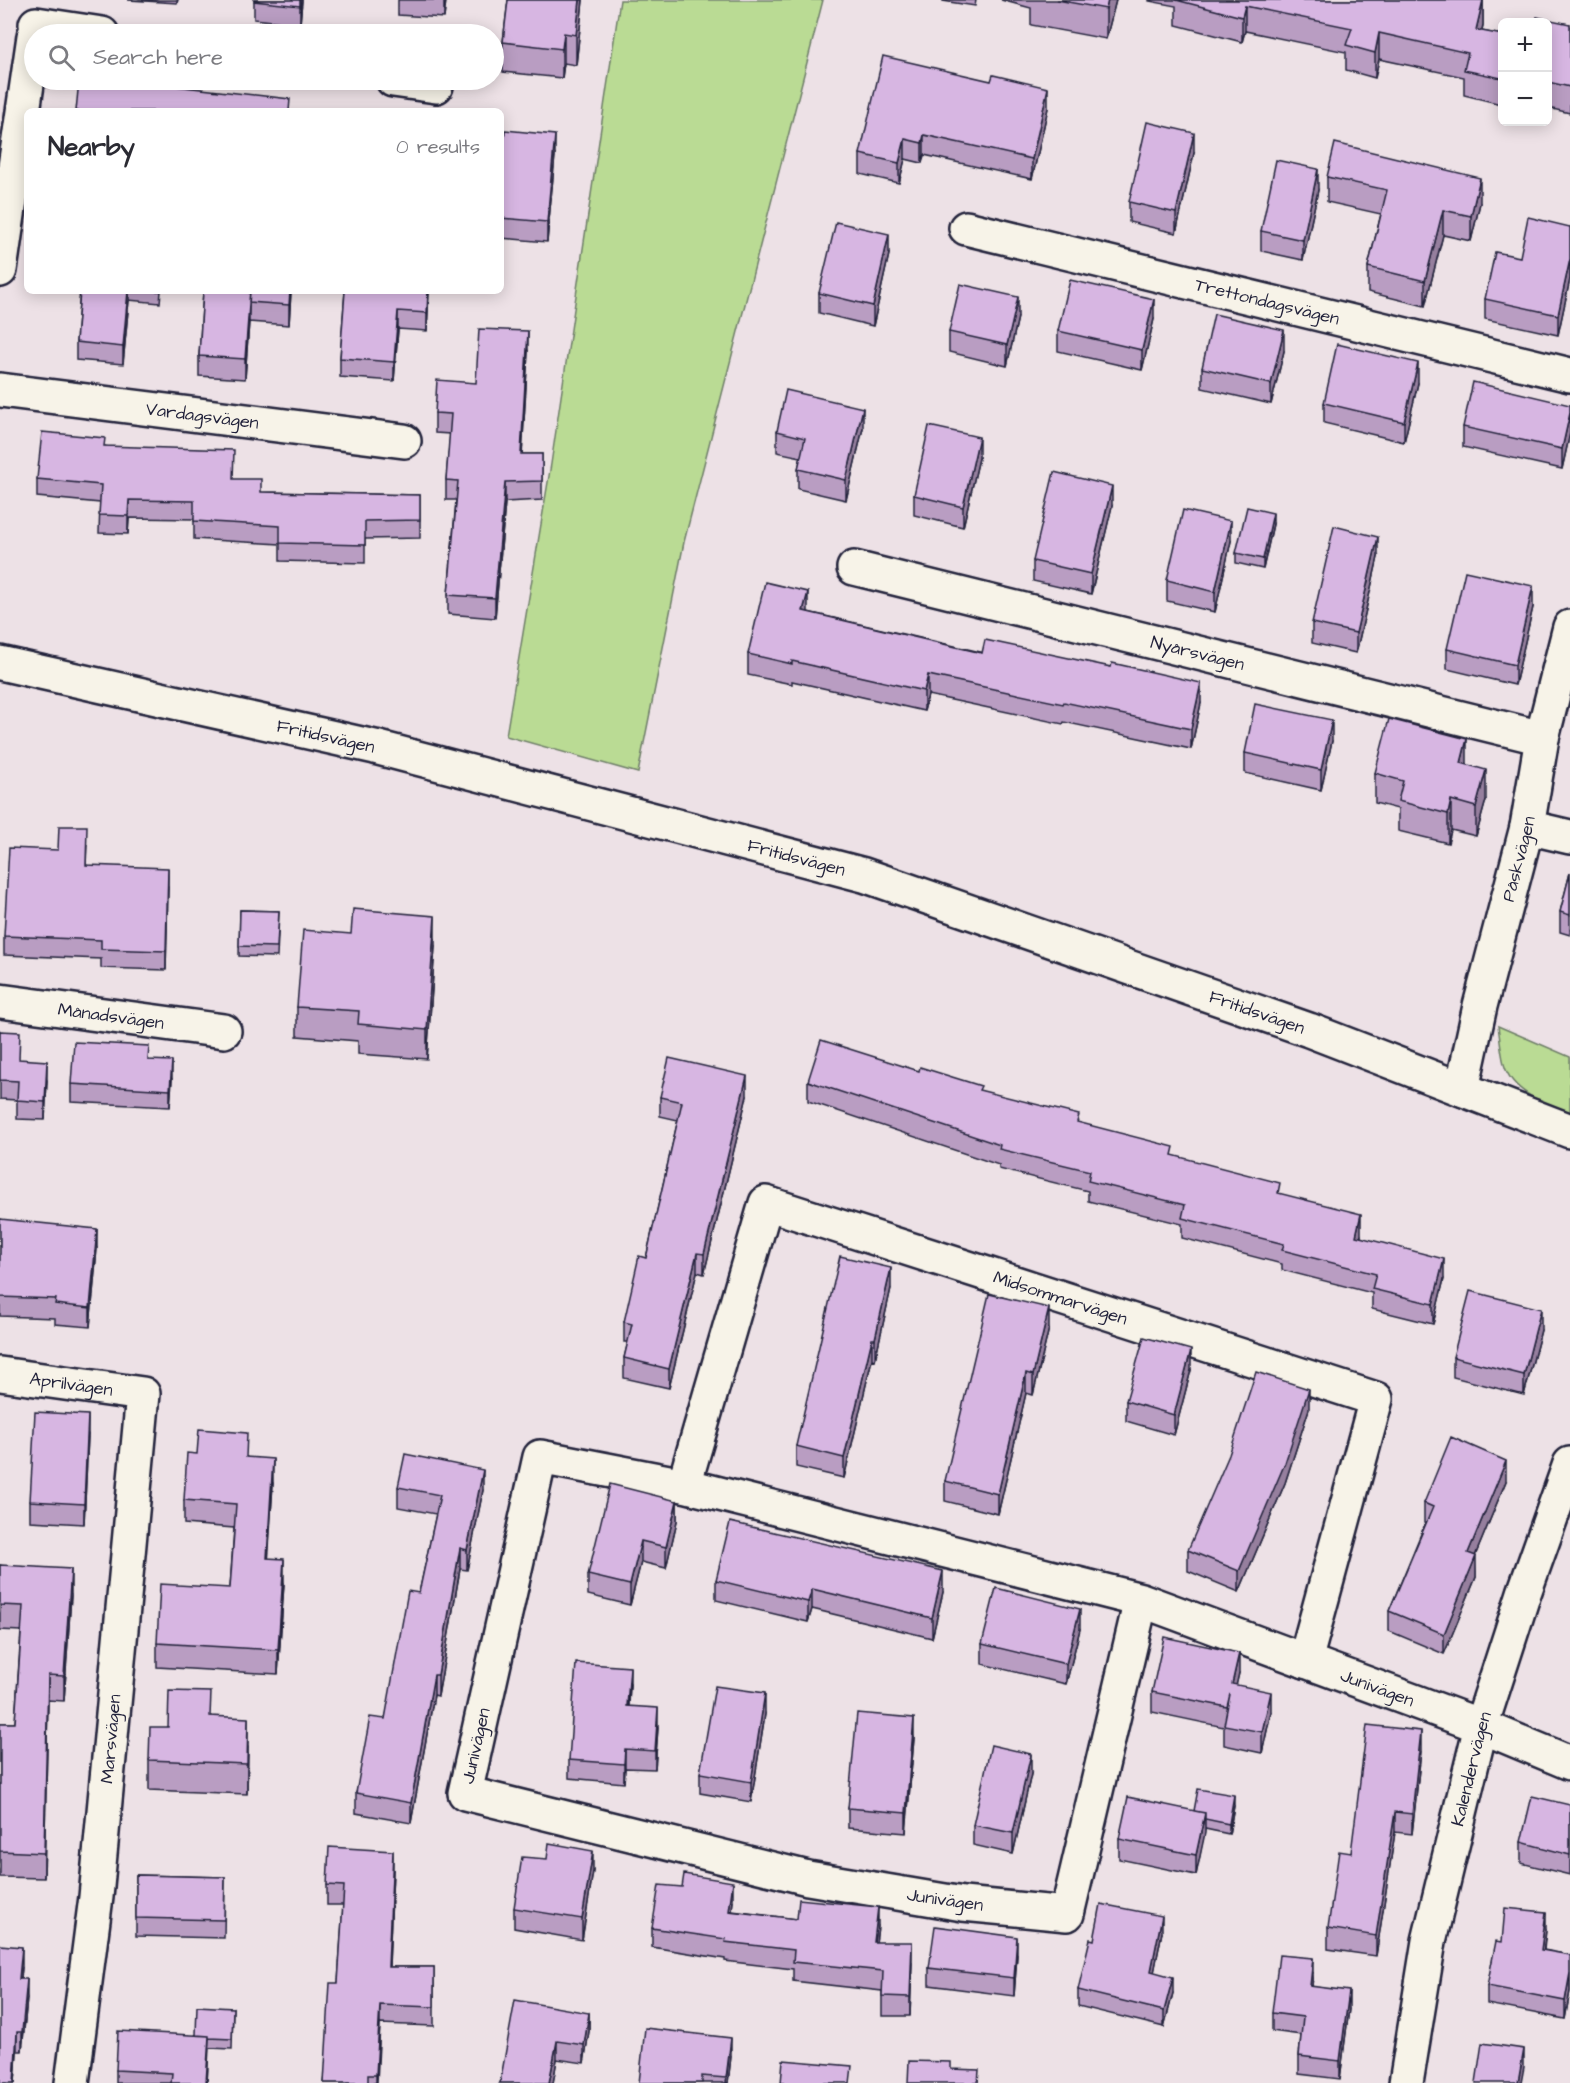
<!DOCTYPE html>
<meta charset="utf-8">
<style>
body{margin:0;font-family:"Architects Daughter",sans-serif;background:#f2f2f3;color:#2b2b33}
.controls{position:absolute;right:18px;top:18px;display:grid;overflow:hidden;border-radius:9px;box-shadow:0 3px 15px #0003}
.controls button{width:54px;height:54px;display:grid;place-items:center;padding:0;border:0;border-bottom:2px solid #e1e1e2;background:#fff;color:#2b2b33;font:30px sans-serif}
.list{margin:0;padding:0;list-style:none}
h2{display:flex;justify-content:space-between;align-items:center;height:78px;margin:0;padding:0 24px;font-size:26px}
h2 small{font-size:20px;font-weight:400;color:#7c7c81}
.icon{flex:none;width:33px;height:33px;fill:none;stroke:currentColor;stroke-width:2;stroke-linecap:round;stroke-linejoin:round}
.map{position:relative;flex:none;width:1570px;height:2083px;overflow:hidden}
.search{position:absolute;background:#fff;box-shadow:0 3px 15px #0003;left:24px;top:24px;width:480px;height:66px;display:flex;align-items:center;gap:15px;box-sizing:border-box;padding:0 21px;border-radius:33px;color:#7c7c81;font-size:22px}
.panel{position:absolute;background:#fff;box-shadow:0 3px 15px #0003;left:24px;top:108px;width:480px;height:186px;border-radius:9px}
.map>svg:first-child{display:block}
</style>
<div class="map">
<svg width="1570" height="2083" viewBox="0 0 1570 2083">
<rect width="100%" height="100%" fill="#ede1e6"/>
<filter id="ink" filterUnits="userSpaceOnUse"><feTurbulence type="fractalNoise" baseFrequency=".0167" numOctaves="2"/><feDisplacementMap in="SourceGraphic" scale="12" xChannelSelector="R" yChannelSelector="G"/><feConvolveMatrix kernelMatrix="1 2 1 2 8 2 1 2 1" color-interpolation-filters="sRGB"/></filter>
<g filter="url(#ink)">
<path fill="#badb94" stroke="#6e7e68" stroke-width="1.5" d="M620,0H823L684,542L638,773L506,736L551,464Z
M1498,1026L1570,1057V1114C1546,1105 1511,1092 1504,1064C1501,1052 1500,1039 1498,1026Z"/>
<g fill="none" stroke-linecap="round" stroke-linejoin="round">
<defs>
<g id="minor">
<path d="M36,24L102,34"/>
<path d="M393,80L436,86"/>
<path id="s1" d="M966,228L1570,375"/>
<path d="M0,270L34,36"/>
<path id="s2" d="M0,390L404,441"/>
<path id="s3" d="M854,568L1542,738"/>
<path id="s4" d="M0,663L375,747L864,875L1309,1030L1570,1131"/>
<path d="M1527,827L1570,837"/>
<path id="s5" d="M0,1001L224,1031"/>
<path id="s6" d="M1462,1089L1480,1006L1527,827L1542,738L1570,627"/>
<path id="s7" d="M0,1374L143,1394L96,1897L72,2083"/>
<path id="s8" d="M684,1485L766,1203L1376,1399L1305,1661"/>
<path id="s9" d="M1141,1600L1067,1914L963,1904L808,1878L465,1793L540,1457L684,1485L1141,1600L1481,1726L1570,1763"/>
<path id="s10" d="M1406,2083L1429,1941L1481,1726L1524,1593L1570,1464"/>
</g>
</defs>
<use href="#minor" stroke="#22223b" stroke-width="38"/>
<use href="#minor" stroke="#f7f3e8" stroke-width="33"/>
</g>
<path fill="#b99dc2" stroke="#22223b" stroke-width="1.5" d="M128,0H178L177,3Z
M254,0H302L300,24L254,19Z
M398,0H446L444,18L398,15Z
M508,0H583L576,65L564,63L562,78L503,72V42Z
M943,0H976L975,6L943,1Z
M1001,0H1116L1106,39L1031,25V8Z
M1149,0H1483V25L1482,31L1503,35V98L1501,104L1464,95V77L1379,59L1375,78L1346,70V52L1245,31L1242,42L1176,25V6L1149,1Z
M1548,22L1570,24V113L1548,108Z
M991,81L1048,108L1032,179L924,155L922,163L905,159L899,183L860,174V154Z
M1194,153L1176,233L1129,222V202Z
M555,155L547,242L501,238V179Z
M1327,177L1480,203L1471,241L1443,235L1425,306L1368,292V267L1381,214L1327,202Z
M1318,190L1303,260L1261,251V231Z
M1570,227V279L1558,335L1485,319V299L1520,257Z
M889,254L873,326L819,313V293Z
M80,291H161L160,303L129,300L123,364L76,360V342Z
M203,291H291L289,325L249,322V321L245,379L199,376V356Z
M345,291H429L427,331L398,329L394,381L340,377V358Z
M1018,317L1007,366L949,352V332Z
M1154,319L1142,370L1058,351V331Z
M528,351L522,454H542V500L505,502L495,618L448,614V595L456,500H446V480L450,434L435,433V413L476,383Z
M1284,351L1271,404L1202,388V368Z
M1418,383L1404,442L1324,423V403Z
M1570,405V433L1562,469L1463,447V427Z
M863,428L846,500L798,489V469L801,457L777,452V431Z
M105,446L233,479L261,492L420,495V538L365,539V563L280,561V544L194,539V519L129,518L128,534L99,533L100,503L37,497V479Z
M979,458L963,527L914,515V495Z
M1112,506L1091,594L1033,581V561Z
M1273,524L1263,569L1236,563V553Z
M1231,541L1215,612L1167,601V580Z
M1378,557L1356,653L1312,643V623Z
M1533,607L1515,685L1447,669V649Z
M808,612L1201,703L1191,749L1064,722L1063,724L928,695L924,711L792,681V684L748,675V654Z
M1332,741L1321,790L1245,773V753Z
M1467,765L1486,800L1476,836L1451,830L1448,843L1398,831V809L1375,803V773Z
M87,845L86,865L168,887L166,970L101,968V959L4,955V936L58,850Z
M1570,873V935L1560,932V912Z
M240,910L279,911L277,957L239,956Z
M435,946L427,1059L358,1054V1041L297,1036V1007Z
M0,1031L19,1059L47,1080L45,1120L17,1119V1100L0,1099Z
M149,1060L172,1079L170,1107L71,1102V1084Z
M808,1081L981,1091L1079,1123L1280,1194L1361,1235V1237L1444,1279L1433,1324L1372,1309V1293L1282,1270V1264L1182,1238V1224L1088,1201V1191L999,1169V1165L808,1101Z
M747,1096L704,1274L697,1272L669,1388L624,1378V1358L628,1342H624V1322L646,1258L678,1120L660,1116V1097Z
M0,1219L97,1248L90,1327L55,1324V1318L0,1316Z
M891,1288L875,1360L872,1359L844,1478L796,1467V1446Z
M1049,1328L1033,1395L1026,1393L998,1514L945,1501V1481Z
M1541,1330L1524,1395L1453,1377V1357Z
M1191,1370L1174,1435L1126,1421V1401Z
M1309,1409L1285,1483L1239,1592L1188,1571V1550Z
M88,1435L84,1524L30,1521V1501Z
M247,1457L273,1483L268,1558L284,1583L278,1674L157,1667V1643L230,1588L234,1528L184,1524V1500Z
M1506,1481L1475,1556L1476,1577L1444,1654L1389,1631V1611L1425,1524L1424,1523V1503Z
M398,1487L483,1490L467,1570L460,1569L438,1696L434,1695L411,1823L356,1813V1793L385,1719L419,1593L436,1514L398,1507Z
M677,1501V1521L666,1568L641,1562L630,1605L588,1595V1575Z
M0,1565L71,1595L64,1701L48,1700L44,1878L0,1877V1723H15L21,1631L0,1630Z
M716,1580L943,1592L932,1638L812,1609L808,1622L716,1600Z
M1080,1629L1066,1684L982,1664V1644Z
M1239,1673L1236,1685L1271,1712L1262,1753L1224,1745V1727L1152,1712V1692Z
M630,1685L629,1706L658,1727L655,1769L625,1768L624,1783L569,1778V1760Z
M765,1714L751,1802L700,1793V1773Z
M211,1716L248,1747L247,1794L149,1790V1760L168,1727Z
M914,1738L906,1833L848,1828V1808Z
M1421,1751L1412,1834L1395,1832L1376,1956L1328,1949V1928L1351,1853Z
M1031,1774L1013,1854L973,1845V1825Z
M1570,1805V1875L1521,1863V1842Z
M1234,1806L1229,1834L1205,1829L1196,1875L1119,1859V1839L1194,1811Z
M393,1870L389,1967H434V2026L380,2024L377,2083H324L338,1983L343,1905H327V1885Z
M593,1871L582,1940L514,1928V1908Z
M136,1875L225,1877L224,1938L136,1936Z
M733,1901L732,1911L797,1919L878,1926L876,1942L912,1962L910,2016H882V1991L793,1981V1969L725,1961V1959L652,1947V1928Z
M1546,1930L1544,1950L1570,1955V1991L1565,2019L1487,2004V1986L1502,1942Z
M1162,1932L1154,1972L1173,1993L1164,2027L1078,2006V1990L1094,1940Z
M1017,1955L1014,1996L929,1985V1968Z
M22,1967L21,1979L27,1998L22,2051H17L15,2083H0Z
M1313,1976L1312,1986L1349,2009L1340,2079L1299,2074V2056L1301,2035L1272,2031V2013Z
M233,2008L232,2049L209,2048L207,2083H116V2070L196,2035Z
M589,2013V2031L584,2063L557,2059L553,2083H500Z
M731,2056L728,2083H639Z"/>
<path fill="#967f9e" stroke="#22223b" stroke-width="1.5" d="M300,0H302L300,24Z
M444,0H446L444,18Z
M580,0H583L576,65V35Z
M1108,0H1116L1106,39V9Z
M1483,0V25L1476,55V30Z
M1245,6V31L1242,42V17Z
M564,33V63L562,78V49Z
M1379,33V59L1375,78V53Z
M1502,72V98L1501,104V78Z
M1048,88V108L1032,179V159Z
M1194,133V153L1176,233V213Z
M555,135V155L547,242V222Z
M924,135V155L922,163V143Z
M905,139V159L899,183V163Z
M1318,169V190L1303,260V240Z
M1480,178V203L1471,241V216Z
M1443,210V235L1425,306V281Z
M889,234V254L873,326V306Z
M1570,259V279L1558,335V315Z
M128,291H129V300L123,364V347Z
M290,291H291L289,325V305Z
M428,291H429L427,331V313Z
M1018,297V317L1007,366V345Z
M1154,299V319L1142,370V350Z
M249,302V321L245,379V359Z
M398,311V329L394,381V362Z
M1284,330V351L1271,404V384Z
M528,331V351L521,474V454Z
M1418,363V383L1404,442V422Z
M863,408V428L846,500V480Z
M1570,413V433L1562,469V449Z
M979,437V458L963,527V507Z
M505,482V502L495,618V598Z
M1112,486V506L1091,594V574Z
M129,500V518L128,534V516Z
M1273,513V524L1263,569V559Z
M1231,521V541L1215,612V592Z
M1378,537V557L1356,653V633Z
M1533,586V607L1515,685V665Z
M808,592V612L803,611Z
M928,675V695L924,711V691Z
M1201,683V703L1191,749V729Z
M1332,720V741L1321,790V770Z
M1467,739V768L1461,763Z
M1486,770V800L1476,836V807Z
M1451,800V830L1448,843V814Z
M168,868V887L166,970V951Z
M435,916V946L427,1059V1030Z
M47,1061V1080L45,1120V1102Z
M172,1061V1079L170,1107V1090Z
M747,1076V1096L704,1274V1254Z
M1361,1214V1235L1356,1256V1236Z
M97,1229V1248L90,1327V1308Z
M697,1253V1272L669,1388V1369Z
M1444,1259V1279L1433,1324V1304Z
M891,1268V1288L875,1360V1339Z
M1049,1308V1328L1033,1395V1375Z
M1541,1309V1330L1524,1395V1375Z
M872,1339V1359L844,1478V1458Z
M1191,1350V1370L1174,1435V1415Z
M1026,1373V1393L998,1514V1494Z
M1309,1389V1409L1285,1483L1239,1592V1571Z
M88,1415V1435L84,1524V1504Z
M273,1459V1483L267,1582V1558Z
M1506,1461V1481L1468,1573V1553Z
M483,1470V1490L467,1570V1550Z
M677,1501V1521L666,1568V1547Z
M641,1541V1562L630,1605V1585Z
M460,1548V1569L438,1696V1675Z
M1476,1556V1577L1444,1654V1634Z
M284,1559V1583L278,1674V1650Z
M71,1569V1595L64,1701V1676Z
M943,1571V1592L932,1638V1618Z
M812,1589V1609L808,1622V1602Z
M1080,1609V1629L1066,1684V1664Z
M1239,1653V1673L1232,1704V1684Z
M630,1667V1685L627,1725V1706Z
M48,1675V1700L44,1878V1853Z
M434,1675V1695L411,1823V1803Z
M1271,1692V1712L1262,1753V1732Z
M765,1693V1714L751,1802V1782Z
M658,1708V1727L655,1769V1751Z
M248,1718V1747L247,1794V1764Z
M914,1718V1738L906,1833V1813Z
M1421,1731V1751L1412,1834V1814Z
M625,1749V1768L624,1783V1764Z
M1031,1754V1774L1013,1854V1833Z
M1234,1795V1806L1229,1834V1824Z
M1395,1812V1832L1376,1956V1936Z
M1205,1813V1833L1196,1875V1855Z
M393,1851V1870L388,1987V1967Z
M593,1851V1871L582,1940V1919Z
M733,1882V1901L729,1930V1911Z
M878,1907V1926L874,1961V1942Z
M1546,1912V1930L1541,1968V1950Z
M1162,1916V1932L1151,1988V1971Z
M1017,1937V1955L1014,1996V1978Z
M912,1942V1962L910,2016V1997Z
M22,1947V1967L19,1998V1979Z
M1313,1958V1976L1310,2004V1986Z
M1570,1973V1991L1565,2019V2001Z
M1173,1977V1993L1164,2027V2011Z
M27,1979V1998L22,2051V2032Z
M1349,1991V2009L1340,2079V2061Z
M380,2005V2024L376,2083V2075Z
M589,2013V2031L584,2063V2045Z
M17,2032V2051L15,2083H14Z
M209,2036L207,2083H206Z
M731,2038V2056L728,2083H726Z
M557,2041V2059L553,2083H549Z
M1524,2049V2067L1521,2083H1518Z"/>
<path fill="#d7b6e2" stroke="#22223b" stroke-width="1.5" d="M254,0H300V6L254,1Z
M508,0H580L576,35L564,33L562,49L503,42Z
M1057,0H1108L1106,9Z
M1176,0H1483L1476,30L1503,35V73L1501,78L1464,70L1468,53L1379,33L1375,53L1346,45L1352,28L1245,6L1242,17Z
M1537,17L1570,24V87L1548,82V22H1536Z
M883,56L991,81L993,75L1048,88L1032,159L924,135L922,143L905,139L899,163L860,154Z
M79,80H159L158,84L290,99L289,111H76Z
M1147,122L1194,133L1176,213L1129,202Z
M505,130L555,135L547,222L501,218V179Z
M1335,143L1480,178L1471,216L1443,210L1425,281L1368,267L1387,190L1327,177Z
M1276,160L1318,169L1303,240L1261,231Z
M1528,217L1570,227V259L1558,315L1485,299L1495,252L1520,257Z
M836,222L889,234L873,306L819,293Z
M1070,280L1154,299L1142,350L1058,331Z
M960,284L1018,297L1007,345L949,332Z
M80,291H128L123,347L76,342Z
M203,291H290L289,305L249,302L250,291L245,359L199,356Z
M345,291H428L427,313L398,311L394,362L340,358Z
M1214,314L1284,330L1271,384L1202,368Z
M479,329L528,331L521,454H542V481L505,482L495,598L448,595L458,481L446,480L451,414L435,413L437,380L476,383Z
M1337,344L1418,363L1404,422L1324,403Z
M1473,382L1570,405V413L1562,449L1463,427Z
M786,390L863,408L846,480L798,469L805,438L777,431Z
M929,426L979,437L963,507L914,495Z
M42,432L105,438L104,446L234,450L233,479H261V492L420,495V520L365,521V545L280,543V526L194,521V501L129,500L128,516L99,515L101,485L37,479Z
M1054,472L1112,486L1091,574L1033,561Z
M1247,507L1273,513L1263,559L1236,553Z
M1183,510L1231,521L1215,592L1167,580Z
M1334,526L1378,537L1356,633L1312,623Z
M1465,571L1533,586L1515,665L1447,649Z
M765,582L808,592L803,611L982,653L985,640L1111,667L1112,663L1201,683L1191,729L1064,702L1063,704L928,675L924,691L792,661V664L748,654Z
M1255,704L1332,720L1321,770L1245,753Z
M1389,719L1467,739L1461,763L1486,770L1476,807L1451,800L1448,814L1398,801L1403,781L1375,773Z
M59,826H87L86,865L168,868L166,951L101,949V940L4,936L9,848L58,850Z
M1570,873V915L1560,912Z
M353,909L435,916L427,1030L358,1024L359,1011L297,1007L303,930L351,934Z
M240,910L279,911L277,947L239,946Z
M0,1031L20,1032L19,1059L47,1061L45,1102L17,1100L18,1081L0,1080Z
M821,1040L919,1071L920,1067L981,1086L979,1090L1079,1115L1077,1122L1174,1147L1172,1155L1280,1183L1278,1193L1361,1214L1356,1236L1444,1259L1433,1304L1372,1289L1376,1274L1282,1250L1284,1244L1182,1218L1185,1205L1088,1181L1090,1171L999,1149L1000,1145L808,1081Z
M74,1042L149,1046L148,1060L172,1061L170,1090L71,1084Z
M669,1058L747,1076L704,1254L697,1253L669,1369L624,1358L632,1324L624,1322L639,1256L646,1258L682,1102L660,1097Z
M0,1219L97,1229L90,1308L55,1304L56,1299L0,1297Z
M840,1256L891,1268L875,1339H872L844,1458L796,1446Z
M1470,1291L1541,1309L1524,1375L1453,1357Z
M989,1294L1049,1308L1033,1375L1026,1373L998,1494L945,1481Z
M1144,1337L1191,1350L1174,1415L1126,1401Z
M1256,1372L1309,1389L1285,1463L1239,1571L1188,1550L1229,1455Z
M35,1412L88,1415L84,1504L30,1501Z
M199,1429L247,1433L246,1457L273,1459L267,1558L284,1559L278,1650L157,1643L160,1584L230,1588L236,1504L184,1500L187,1453L197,1454Z
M1451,1437L1506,1461L1468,1553L1476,1556L1444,1634L1389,1611L1433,1507L1424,1503Z
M405,1454L483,1470L467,1550L460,1548L438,1675H434L411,1803L356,1793L370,1717L385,1719L408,1591L419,1593L440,1495L398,1487Z
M610,1484L677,1501L666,1547L641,1541L630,1585L588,1575Z
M730,1522L943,1571L932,1618L812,1589L808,1602L716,1580Z
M0,1565L71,1569L64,1676L48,1675L44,1853L0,1851V1723H15L23,1606L0,1605Z
M996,1588L1080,1609L1066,1664L982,1644Z
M1164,1637L1239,1653L1232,1684L1271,1692L1262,1732L1224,1725L1230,1694L1227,1707L1152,1692Z
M576,1663L630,1667L627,1706L658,1708L655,1751L625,1749L624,1764L569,1760Z
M715,1686L765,1693L751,1782L700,1773Z
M169,1691L211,1692L210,1716L248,1718L247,1764L149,1760L150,1727H168Z
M857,1713L914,1718L906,1813L848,1808Z
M1367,1725L1421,1731L1412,1814L1395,1812L1376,1936L1328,1928L1339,1851L1351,1853Z
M991,1745L1031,1754L1013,1833L973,1825Z
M1198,1789L1234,1795L1229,1824L1205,1819V1813L1194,1811Z
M1532,1796L1570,1805V1855L1521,1842Z
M1128,1797L1205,1813L1196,1855L1119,1839Z
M549,1843L593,1851L582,1919L514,1908L522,1857L547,1859Z
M329,1847L393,1851L388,1967H434V2007L380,2005L376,2075H368V2083H324L330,1983H338L344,1886L327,1885Z
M684,1874L733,1882L729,1911L797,1919L799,1899L878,1907L874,1942H912L910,1997L882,1996L883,1971L793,1962L794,1950L725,1942L726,1939L652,1928L659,1885L682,1887Z
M136,1875L225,1877L224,1920L136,1918Z
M1101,1904L1162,1916L1151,1971L1173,1977L1164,2011L1078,1990L1090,1939L1094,1940Z
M1505,1908L1546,1912L1541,1950L1570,1955V1973L1565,2001L1487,1986L1496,1941L1502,1942Z
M935,1926L1017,1937L1014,1978L929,1968Z
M0,1945L22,1947L19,1979H27L22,2032H17L14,2083H0Z
M1279,1955L1313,1958L1310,1986L1349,1991L1340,2061L1299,2056L1303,2017L1272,2013Z
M515,2000L589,2013L584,2045L557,2041L549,2083H500Z
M197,2006L233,2008L232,2039L209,2038V2036L196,2035Z
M645,2028L731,2038L726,2078L702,2076V2083H639Z
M118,2031L209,2036L206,2083H171L172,2073L116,2070Z
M1482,2043L1524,2049L1518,2083H1476Z
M783,2060L852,2066L850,2083H781Z
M909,2061L951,2062V2069L979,2070L978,2083H908Z"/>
</g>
<g text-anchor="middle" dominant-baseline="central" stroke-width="4.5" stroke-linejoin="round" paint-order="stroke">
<g font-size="18" fill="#22223b" stroke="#f7f3e8">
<text stroke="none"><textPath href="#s1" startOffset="310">Trettondagsvägen</textPath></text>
<text stroke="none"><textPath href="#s2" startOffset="204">Vardagsvägen</textPath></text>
<text stroke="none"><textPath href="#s3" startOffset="354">Nyårsvägen</textPath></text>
<text stroke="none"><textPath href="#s4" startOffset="334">Fritidsvägen</textPath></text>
<text stroke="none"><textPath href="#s4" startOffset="820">Fritidsvägen</textPath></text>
<text stroke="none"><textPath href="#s6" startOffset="237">Påskvägen</textPath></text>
<text stroke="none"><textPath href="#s4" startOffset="1306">Fritidsvägen</textPath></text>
<text stroke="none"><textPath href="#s5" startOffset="112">Månadsvägen</textPath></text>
<text stroke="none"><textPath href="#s8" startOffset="603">Midsommarvägen</textPath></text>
<text stroke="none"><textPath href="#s7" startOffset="72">Aprilvägen</textPath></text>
<text stroke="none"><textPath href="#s9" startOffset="2152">Junivägen</textPath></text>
<text transform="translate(111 1739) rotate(-85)">Marsvägen</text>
<text stroke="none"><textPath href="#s9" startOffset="986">Junivägen</textPath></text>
<text stroke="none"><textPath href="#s10" startOffset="321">Kalendervägen</textPath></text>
<text transform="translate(945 1900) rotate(8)">Junivägen</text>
</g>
</g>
</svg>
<div class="controls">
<button>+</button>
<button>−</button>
</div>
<div class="search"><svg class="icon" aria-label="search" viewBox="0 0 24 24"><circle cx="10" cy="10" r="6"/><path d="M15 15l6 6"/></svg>Search here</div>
<section class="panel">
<h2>Nearby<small>0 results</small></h2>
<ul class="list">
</ul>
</section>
</div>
